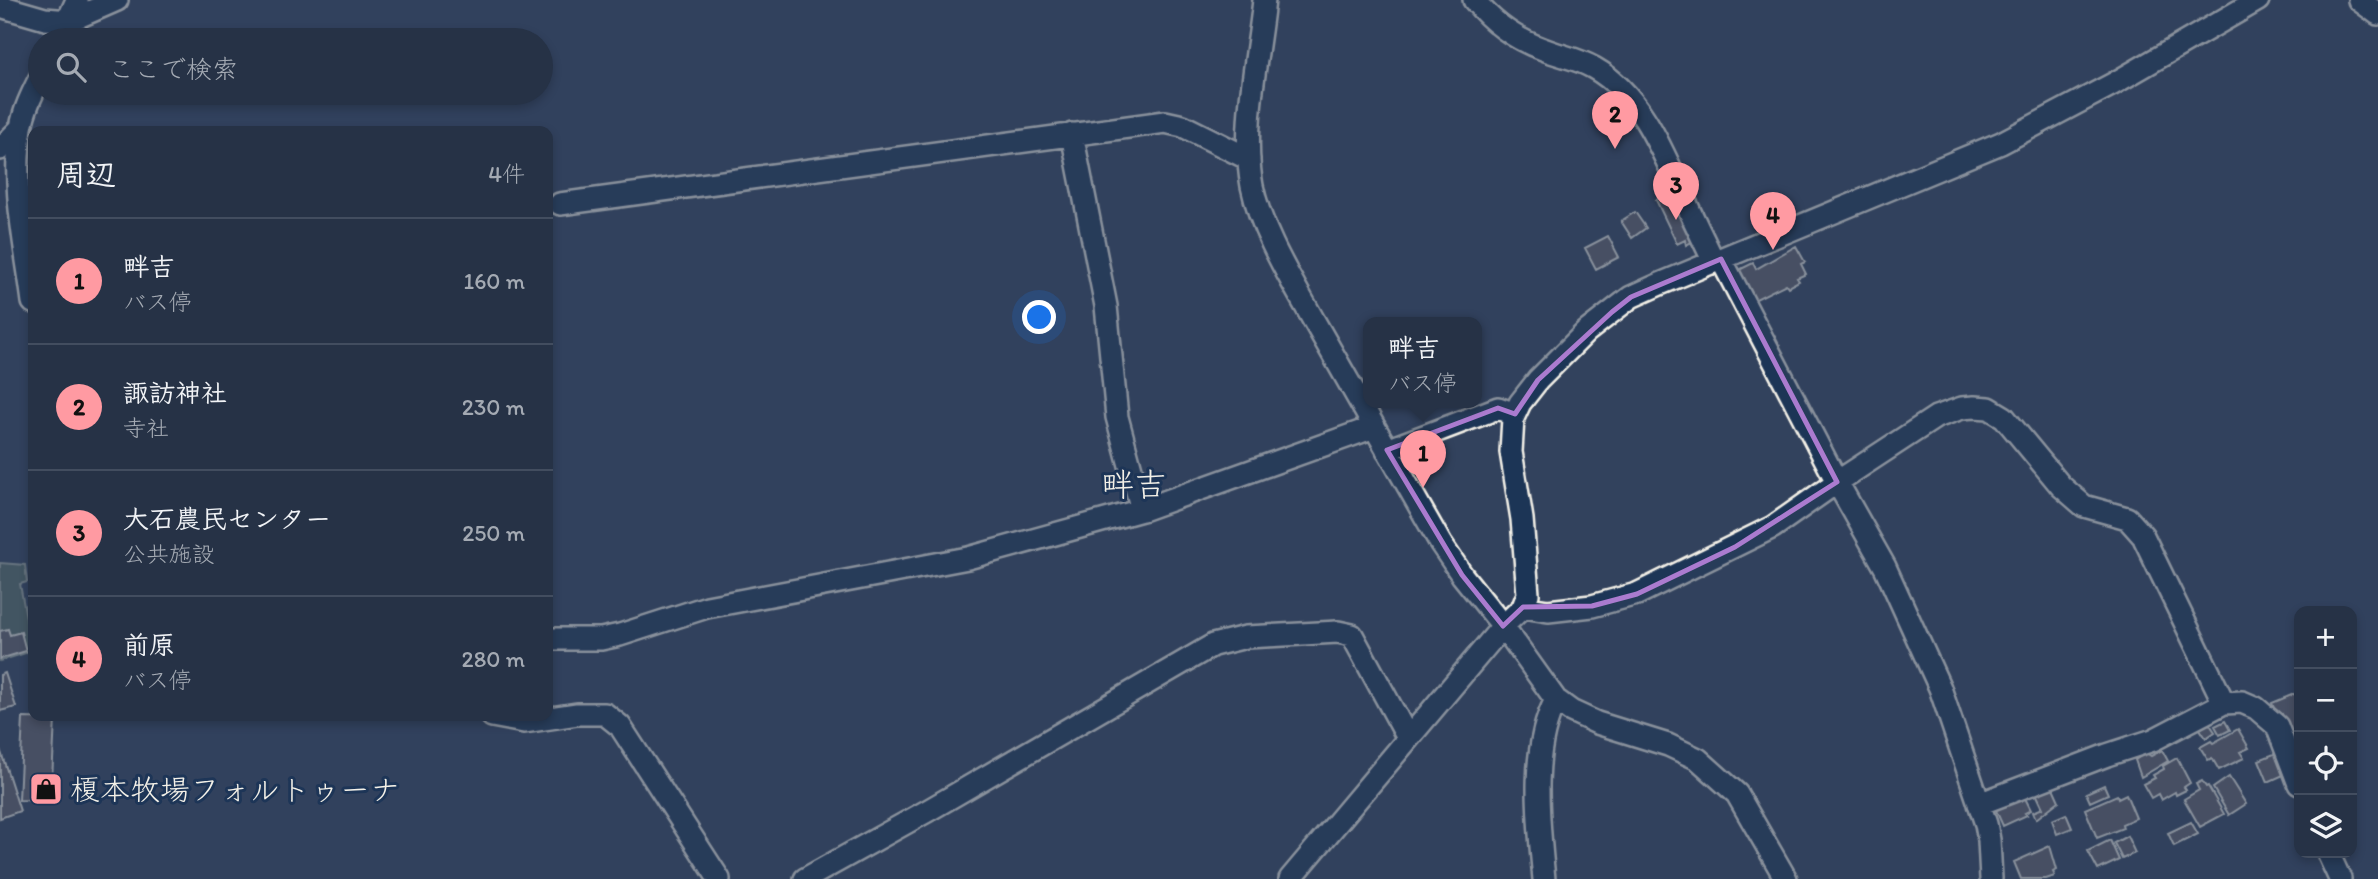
<!DOCTYPE html>
<html lang="ja">
<meta charset="utf-8">
<style>
body{margin:0;font-family:Itim,"Klee One",sans-serif;background:#323e51;color:#f1f3f6}
.controls{position:absolute;right:21px;bottom:21px;display:grid;overflow:hidden;border-radius:14px;box-shadow:0 4px 10px #0003}
.controls button{width:63px;height:63px;display:grid;place-items:center;padding:0;border:0;border-bottom:2px solid #424d5f;background:#263246;color:#f1f3f6;font:35px sans-serif}
.you{position:absolute;left:1040px;top:318px;width:24px;height:24px;margin:-18px;border:5px solid #fff;border-radius:50%;background:#1a73e8;box-shadow:0 0 0 10px #1a73e833}
.badge{display:grid;place-items:center;width:46px;height:46px;border-radius:50%;background:#ff9aa2;color:#111;font-size:23px;font-weight:700}
.pin{position:absolute;translate:-50% -58px;filter:drop-shadow(0 2px 4px #0008)}
.pin::after{content:'';position:absolute;top:37px;width:24px;height:21px;background:inherit;clip-path:polygon(0 0,100% 0,50% 100%)}
.popup{position:absolute;left:1363px;top:317px;width:119px;height:91px;box-sizing:border-box;display:grid;place-content:center;border-radius:14px;background:#263246;filter:drop-shadow(0 2px 5px #0005);font-size:23px;white-space:nowrap;color:#a4aab3}
.popup b{font-size:26px;color:#f1f3f6}
.popup::after{content:'';position:absolute;left:50%;top:100%;margin-left:-14px;border:14px solid transparent;border-top-color:#263246}
.list{margin:0;padding:0;list-style:none}
h2{display:flex;justify-content:space-between;align-items:center;height:91px;margin:0;padding:0 28px;font-size:30px}
h2 small{font-size:23px;font-weight:400;color:#a4aab3}
.list li{display:grid;grid-template-columns:46px 1fr auto;gap:21px;align-items:center;box-sizing:border-box;height:126px;padding:0 28px;border-top:2px solid #424d5f}
.list b{display:block;font-size:26px;white-space:nowrap}
.list p{margin:0;font-size:23px;white-space:nowrap;color:#a4aab3}
.list em{font-size:23px;font-style:normal;color:#a4aab3}
.icon{flex:none;width:38px;height:38px;fill:none;stroke:currentColor;stroke-width:2;stroke-linecap:round;stroke-linejoin:round}
.map{position:relative;flex:none;width:2378px;height:879px;overflow:hidden}
.search{position:absolute;background:#263246;box-shadow:0 4px 10px #0003;left:28px;top:28px;width:525px;height:77px;display:flex;align-items:center;gap:18px;box-sizing:border-box;padding:0 24px;border-radius:38px;color:#a4aab3;font-size:26px}
.panel{position:absolute;background:#263246;box-shadow:0 4px 10px #0003;left:28px;top:126px;width:525px;height:595px;border-radius:14px}
.map>svg:first-child{display:block}
</style>
<div class="map">
<svg width="2378" height="879" viewBox="0 0 2378 879">
<rect width="100%" height="100%" fill="#32425d"/>
<filter id="ink" filterUnits="userSpaceOnUse"><feTurbulence type="fractalNoise" baseFrequency=".0143" numOctaves="2"/><feDisplacementMap in="SourceGraphic" scale="14" xChannelSelector="R" yChannelSelector="G"/><feConvolveMatrix kernelMatrix="1 2 1 2 8 2 1 2 1" color-interpolation-filters="sRGB"/></filter>
<g filter="url(#ink)">
<path fill="#586d69" stroke="#a6afa8" stroke-width="2" d="M0,563L25,565L27,582L20,584L32,651L0,661Z"/>
<path fill="#62616c" stroke="#f4f1e8" stroke-width="2" d="M1674,192L1696,240L1686,245L1685,240L1677,244L1656,200Z
M1635,212L1646,228L1632,238L1621,221Z
M1608,236L1619,257L1596,269L1585,248Z
M1796,246L1805,262L1801,264L1806,274L1797,278L1799,281L1788,287L1786,284L1754,300L1739,270L1753,263L1756,269Z
M8,629L10,635L21,632L26,651L0,659V631Z
M5,673L16,707L0,711V675Z
M2299,692V755L2282,714L2277,716L2272,703Z
M23,718L55,719L51,801L19,800Z
M2225,721L2230,730L2220,735L2215,726Z
M2209,723L2215,732L2206,738L2200,729Z
M2238,729L2249,748L2240,752L2244,758L2219,770L2212,758L2208,760L2200,747L2211,741L2213,743Z
M0,749L20,811L0,818Z
M2162,750L2168,761L2141,777L2135,760L2146,753L2151,756Z
M2279,752L2288,773L2268,782L2259,760Z
M2177,758L2190,783L2184,787L2186,790L2176,795L2175,792L2161,800L2158,794L2151,798L2143,784L2155,778L2153,775L2164,769L2163,766Z
M2229,777L2246,804L2229,815L2213,788Z
M2050,781L2059,801L2036,819L2033,812L2043,808L2033,787Z
M2202,781L2206,787L2208,786L2224,814L2200,827L2184,799L2199,790L2196,784Z
M2104,785L2108,794L2090,802L2086,793Z
M2023,794L2031,810L2025,813L2027,815L2003,826L1994,806Z
M2126,794L2136,818L2122,824L2123,828L2097,838L2085,809L2117,795L2118,798Z
M2066,814L2072,828L2057,834L2052,820Z
M2191,822L2198,834L2174,846L2168,833Z
M2127,836L2135,853L2122,859L2114,843Z
M2110,840L2119,860L2098,870L2088,851Z
M2050,846L2057,870L2053,872L2055,876L2046,879H2021L2014,862Z"/>
<g fill="none" stroke-linecap="round" stroke-linejoin="round">
<defs>
<path id="minor" d="M1264,0C1258,58 1241,128 1252,186C1262,234 1291,279 1314,321C1356,396 1399,470 1441,544L1462,575L1503,626L1556,700L1571,711L1597,723L1668,745L1698,759L1737,794L1786,879
M1474,0C1493,23 1514,39 1543,49C1560,56 1577,58 1594,68C1643,96 1664,155 1686,203C1695,223 1705,243 1714,262
M2359,0L2378,14
M0,6L45,19L69,21L117,0
M59,40L77,0
M1072,134L1106,306L1117,417L1142,510
M0,149L21,128
M560,204L1165,122L1183,126L1249,159
M1721,259L1837,482L1885,567L1940,688L1986,824L1989,840L1991,879
M33,302C26,246 11,185 21,128C24,110 32,94 40,78
M1387,450L1498,408L1515,414
M1523,607L1548,611L1592,606L1637,594L1773,527L1837,482L1936,417L1962,408L1974,407L1989,408L2004,417L2061,486L2084,506L2127,518L2143,536L2224,703
M548,639H601L620,635L707,607L968,558L1142,510L1374,427
M492,716L524,722L577,714H605L620,726L719,879
M1979,804L2107,755L2153,740L2224,703L2242,702L2256,708L2277,726L2299,784
M2328,853L2340,879
M805,879L929,810L1213,645L1246,637L1338,632L1352,635L1408,738
M1290,879L1503,626L1523,607L1528,594L1522,519L1511,452L1513,418L1520,403L1538,380L1586,332L1631,297L1660,284L2001,143L2113,84L2258,0
M1544,879C1539,825 1529,749 1556,700"/>
</defs>
<use href="#minor" stroke="#f4f1e8" stroke-width="26"/>
<use href="#minor" stroke="#1d3557" stroke-width="21"/>
</g>
</g>
<path d="M0 0H2378V879H0ZM1721,259L1837,482L1735,547L1637,594L1592,606L1523,607L1503,626L1462,575L1387,450L1498,408L1515,414L1538,380L1612,312L1631,297Z" fill="#32425d" fill-opacity=".55" fill-rule="evenodd"/>
<path fill="none" stroke="#ab7bcf" stroke-width="5" stroke-linejoin="round" d="M1721,259L1837,482L1735,547L1637,594L1592,606L1523,607L1503,626L1462,575L1387,450L1498,408L1515,414L1538,380L1612,312L1631,297Z"/>
<defs>
<symbol id="shop-square" viewBox="-11 -11 22 22"><rect x="-9" y="-9" width="18" height="18" rx="4" fill="#ff9aa2" stroke="#1d3557"/><path d="M-5-2.5h2.3a2.7 3.5 0 0 1 5.4 0H5L5.5 6h-11ZM-1.5-2.5h3a1.5 2.3 0 0 0-3 0Z" fill="#111"/></symbol>
</defs>
<g fill-rule="evenodd">
<use href="#shop-square" x="27" y="770" width="38" height="38"/>
</g>
<g text-anchor="middle" dominant-baseline="central" stroke-width="6" stroke-linejoin="round" paint-order="stroke">
<g font-size="30" fill="#f4f1e8" stroke="#1d3557" text-anchor="start">
<text x="70" y="789">榎本牧場フォルトゥーナ</text>
</g>
<g font-size="33" fill="#f4f1e8" stroke="#1d3557">
<text x="1134" y="484">畔吉</text>
</g>
</g>
</svg>
<div class="controls">
<button>+</button>
<button>−</button>
<button><svg class="icon" aria-label="locate" viewBox="0 0 24 24"><circle cx="12" cy="12" r="6"/><path d="M12 2v4M12 18v4M2 12h4M18 12h4"/></svg></button>
<button><svg class="icon" aria-label="layers" viewBox="0 0 24 24"><path d="M12 4l9 5-9 5-9-5zM3 14l9 5 9-5"/></svg></button>
</div>
<div class="you"></div>
<div class="pin badge" style="left:1423px;top:488px">1</div>
<div class="popup"><b>畔吉</b>バス停</div>
<div class="pin badge" style="left:1615px;top:149px">2</div>
<div class="pin badge" style="left:1676px;top:220px">3</div>
<div class="pin badge" style="left:1773px;top:250px">4</div>
<div class="search"><svg class="icon" aria-label="search" viewBox="0 0 24 24"><circle cx="10" cy="10" r="6"/><path d="M15 15l6 6"/></svg>ここで検索</div>
<section class="panel">
<h2>周辺<small>4件</small></h2>
<ul class="list">
<li><span class="badge">1</span><div><b>畔吉</b><p>バス停</p></div><em>160 m</em></li>
<li><span class="badge">2</span><div><b>諏訪神社</b><p>寺社</p></div><em>230 m</em></li>
<li><span class="badge">3</span><div><b>大石農民センター</b><p>公共施設</p></div><em>250 m</em></li>
<li><span class="badge">4</span><div><b>前原</b><p>バス停</p></div><em>280 m</em></li>
</ul>
</section>
</div>
